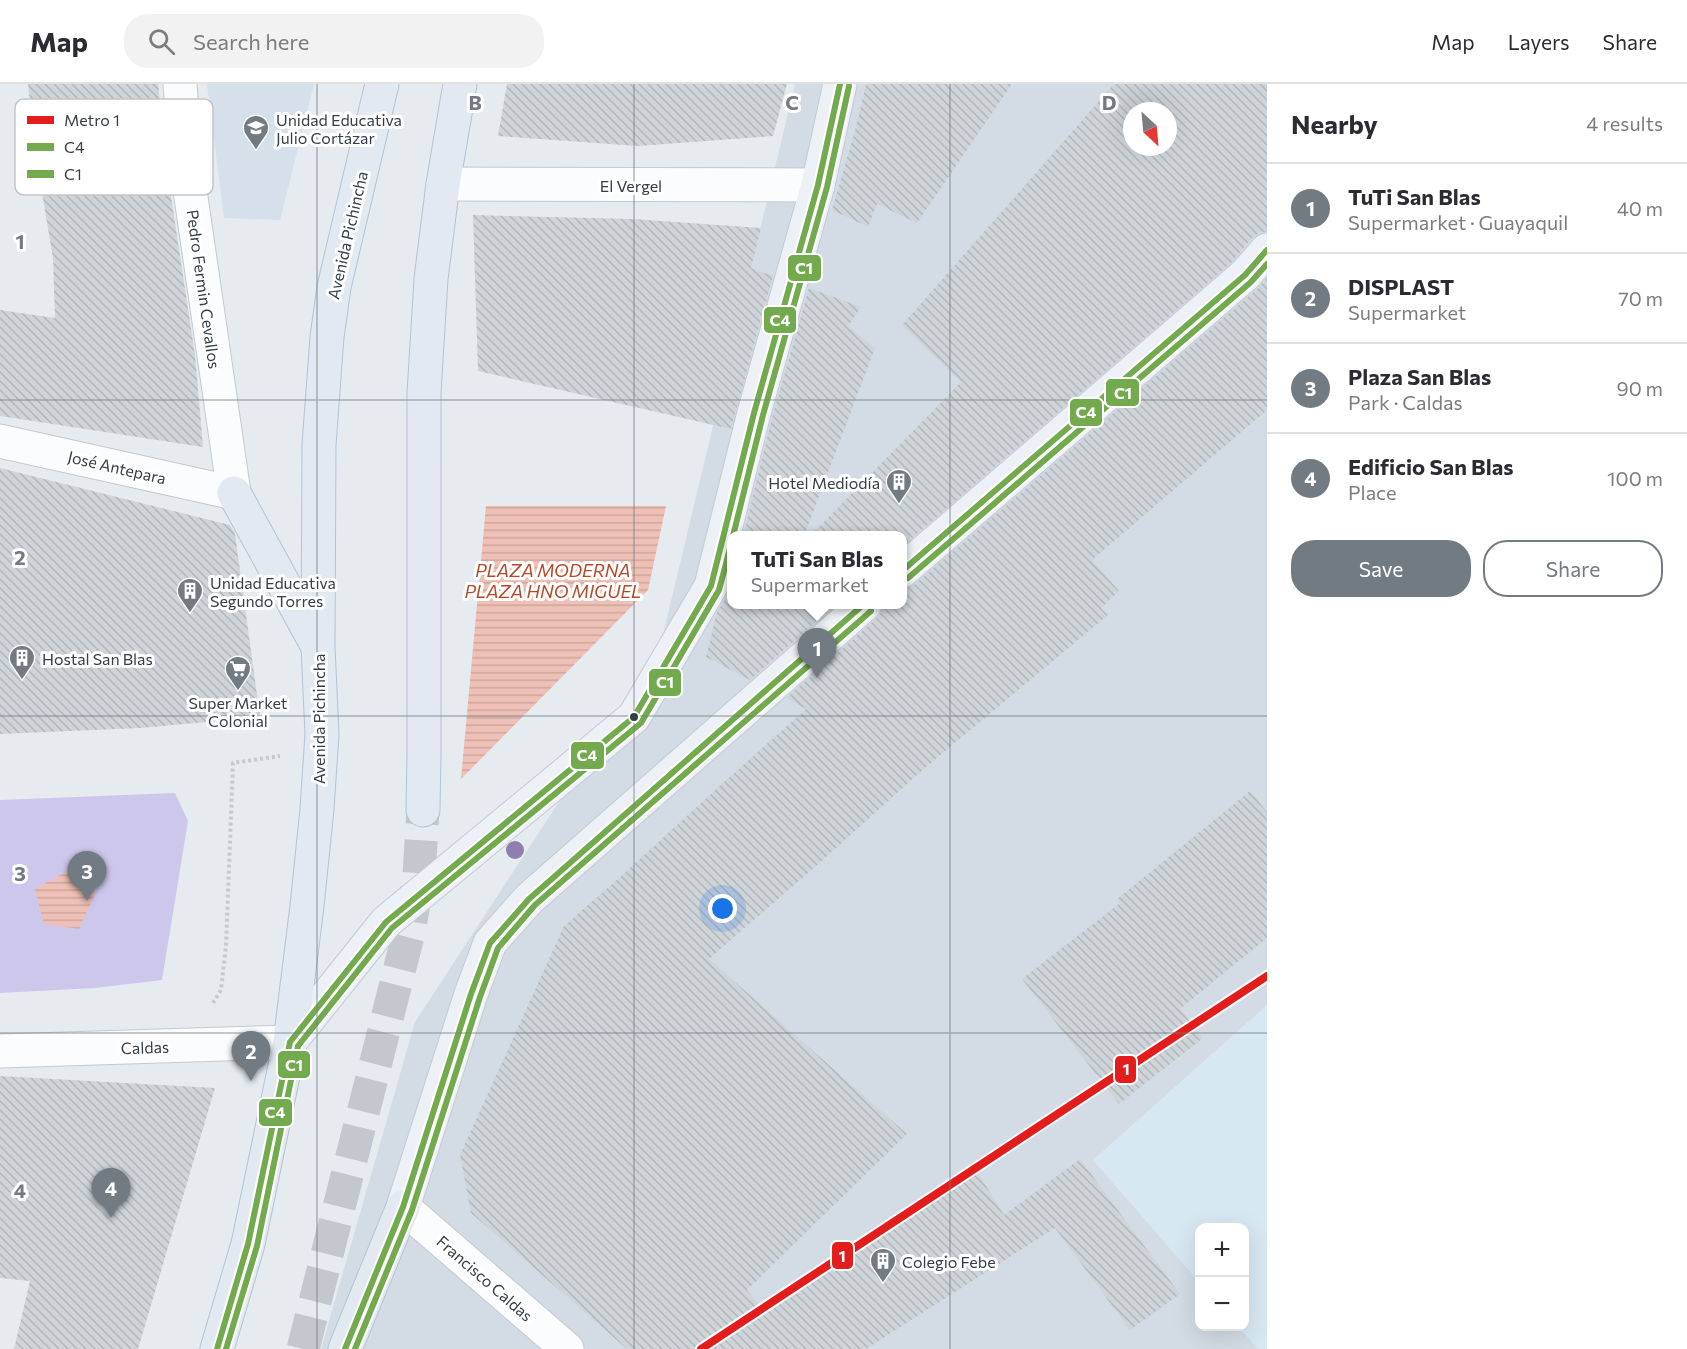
<!DOCTYPE html>
<meta charset="utf-8">
<style>
body{margin:0;font-family:Commissioner,sans-serif;background:#f2f2f3;color:#2b2b33}
.controls{position:absolute;right:18px;bottom:18px;display:grid;overflow:hidden;border-radius:12px;box-shadow:0 6px 24px #0002}
.controls button{width:54px;height:54px;display:grid;place-items:center;padding:0;border:0;border-bottom:2px solid #e1e1e2;background:#fff;color:#2b2b33;font:30px sans-serif}
.compass{position:absolute;left:1123px;top:18px;width:54px;height:54px;border-radius:50%;background:#fff;box-shadow:0 6px 24px #0002;rotate:154deg}
.you{position:absolute;left:723px;top:825px;width:21px;height:21px;margin:-15px;border:4px solid #fff;border-radius:50%;background:#1a73e8;box-shadow:0 0 0 9px #1a73e833}
.badge{display:grid;place-items:center;width:39px;height:39px;border-radius:50%;background:#727b81;color:#fff;font-size:20px;font-weight:700}
.pin{position:absolute;translate:-50% -50px;filter:drop-shadow(0 2px 3px #0008)}
.pin::after{content:'';position:absolute;top:32px;width:21px;height:18px;background:inherit;clip-path:polygon(0 0,100% 0,50% 100%)}
.popup{position:absolute;left:727px;top:447px;width:180px;height:78px;box-sizing:border-box;display:grid;place-content:center;border-radius:12px;background:#fff;filter:drop-shadow(0 2px 4px #0005);font-size:20px;white-space:nowrap;color:#7c7c81}
.popup b{font-size:22px;color:#2b2b33}
.popup::after{content:'';position:absolute;left:50%;top:100%;margin-left:-12px;border:12px solid transparent;border-top-color:#fff}
.list{margin:0;padding:0;list-style:none}
h2{display:flex;justify-content:space-between;align-items:center;height:78px;margin:0;padding:0 24px;font-size:26px}
h2 small{font-size:20px;font-weight:400;color:#7c7c81}
.list li{display:grid;grid-template-columns:39px 1fr auto;gap:18px;align-items:center;box-sizing:border-box;height:90px;padding:0 24px;border-top:2px solid #e1e1e2}
.list b{display:block;font-size:22px;white-space:nowrap}
.list p{margin:0;font-size:20px;white-space:nowrap;color:#7c7c81}
.list em{font-size:20px;font-style:normal;color:#7c7c81}
.actions{display:flex;gap:12px;padding:18px 24px}
.actions a{flex:1;padding:14px 0;border:2px solid #727b81;border-radius:24px;text-align:center;font-size:21px;color:#727b81}
.actions .main{background:#727b81;color:#fff}
.icon{flex:none;width:33px;height:33px;fill:none;stroke:currentColor;stroke-width:2;stroke-linecap:round;stroke-linejoin:round}
.map{position:relative;flex:none;width:1267px;height:1265px;overflow:hidden}
header{display:flex;align-items:center;gap:36px;box-sizing:border-box;height:84px;padding:0 30px;background:#fff;border-bottom:2px solid #e1e1e2}
header strong{font-size:28px}
nav{display:flex;gap:33px;margin-inline-start:auto;font-size:21px}
.search{width:420px;height:54px;background:#f2f2f3;display:flex;align-items:center;gap:15px;box-sizing:border-box;padding:0 21px;border-radius:24px;color:#7c7c81;font-size:22px}
main{display:flex}
aside{flex:1;background:#fff}
.map>svg:first-child{display:block}
</style>
<header>
<strong>Map</strong>
<div class="search"><svg class="icon" aria-label="search" viewBox="0 0 24 24"><circle cx="10" cy="10" r="6"/><path d="M15 15l6 6"/></svg>Search here</div>
<nav><a>Map</a><a>Layers</a><a>Share</a></nav>
</header>
<main>
<div class="map">
<svg width="1267" height="1265" viewBox="0 0 1267 1265">
<defs>
<pattern id="water-rules" width="6" height="5" patternUnits="userSpaceOnUse" patternTransform="scale(1.5)"><rect width="6" height="5" fill="#efc0b5"/><path d="M0 2.5h6" fill="none" stroke="#cda69d"/></pattern>
<pattern id="building-back-hatch" width="6" height="6" patternUnits="userSpaceOnUse" patternTransform="scale(1.5)"><rect width="6" height="6" fill="#cfd4d9"/><path d="M-1 5l2 2M0 0l6 6M5-1l2 2" fill="none" stroke="#b2b7bc"/></pattern>
</defs>
<rect width="100%" height="100%" fill="#e6ebf0"/>
<path fill="#d3dce4" fill-rule="evenodd" d="M795,0H1267V1265H321L415,938L660,563ZM1132,27H1168V63H1132ZM732,452H902V520H732ZM1200,1144H1244V1242H1200Z"/>
<path fill="#d8e8f3" d="M1267,921V1265H1258L1238,1243L1244,1242V1144H1200L1199,1198L1093,1076Z"/>
<path fill="#d5e0eb" d="M207,0H314L280,136L224,134Z"/>
<path fill="#cec7ec" d="M175,709L188,737L162,896L95,904L0,909V716Z"/>
<path fill="url(#water-rules)" d="M486,422H666L648,506L461,695Z
M69,786L95,810L79,845L44,840L35,805Z"/>
<path fill="url(#building-back-hatch)" fill-rule="evenodd" d="M28,0H158L169,99L195,271L203,363L0,332V226L55,234L53,174L35,67Z
M507,0H787L773,52L638,62L498,52Z
M866,0H1012L917,139L877,120L868,143L832,126L855,47Z
M1114,0H1267V148H1260L1253,153L1232,178L903,462V452H810L961,298L902,241ZM1132,27H1168V63H1132Z
M473,131L633,135L761,144L751,184L773,192L731,345L478,287Z
M1267,194V326L1092,476L1119,507L1101,524L1108,531L926,683L815,783L709,875L907,1050L747,1206L761,1224L975,1084L1004,1131L1080,1075L1180,1210L1130,1246L1055,1144L866,1265H627L471,1129L460,1071L564,842L619,794L723,699L806,625L786,614L877,534L882,527L883,520H903V505L914,501L1257,205Z
M809,204L861,223L848,242L875,264L804,452H743L772,334Z
M0,384L230,441L235,450L260,633L141,644L0,650Z
M732,497V520H836L750,596L706,573L717,528L727,511Z
M1250,707L1267,728V854L1180,925L1203,954L1119,1020L1022,895L1120,819L1117,815Z
M0,992L215,1004L138,1265H14L30,1197L0,1194Z"/>
<g fill="none" stroke-linecap="round" stroke-linejoin="round">
<path stroke="#c2c8ce" stroke-width="33" stroke-dasharray="33 16" stroke-linecap="butt" d="M303,1265L409,848L419,791L423,726"/>
<defs>
<path id="street" d="M443,100L818,101
M0,357L234,409L186,79L180,0
M0,967L290,958
M403,1123L567,1265"/>
<path id="secondary" d="M902,487L1245,191L1267,166
M290,958L386,838L634,633L711,502L754,329L818,101L840,0
M403,1123L471,910L490,859L529,815L865,520"/>
<path id="primary" d="M234,409L317,561
M423,726L424,670V309L431,195L443,100L460,0
M217,1265L248,1160L290,958L307,822L317,725L322,650L318,563L319,361L327,253L334,203L382,0
M345,1265L403,1123"/>
</defs>
<use href="#street" stroke="#c4c9cd" stroke-width="35"/>
<use href="#secondary" stroke="#c2cad3" stroke-width="35"/>
<use href="#primary" stroke="#b3c3d2" stroke-width="35"/>
<path stroke="#c6cacd" stroke-width="4" stroke-dasharray="3 3" stroke-linecap="butt" d="M213,919L221,906L226,862L233,679L280,672"/>
<use href="#street" stroke="#fbfcfd" stroke-width="33"/>
<use href="#secondary" stroke="#edf1f6" stroke-width="33"/>
<use href="#primary" stroke="#e2e9f1" stroke-width="33"/>
<defs>
<path id="bus-1" d="M902,487L1245,191L1267,166
M217,1265L248,1160L290,958L386,838L634,633L711,502L754,329L818,101L840,0
M345,1265L403,1123L471,910L490,859L529,815L864,520"/>
<path id="bus-2" d="M733,452L763,331L827,103L849,2
M908,494L1251,198L1267,180
M226,1265L257,1162L298,962L392,844L641,639L719,506L732,457
M355,1265L412,1126L480,913L498,864L535,821L871,527"/>
</defs>
<use href="#bus-1" stroke="#fff" stroke-width="10"/>
<use href="#bus-2" stroke="#fff" stroke-width="10"/>
<use href="#bus-1" stroke="#73aa4e" stroke-width="6"/>
<use href="#bus-2" stroke="#73aa4e" stroke-width="6"/>
<defs>
<path id="metro-1" d="M701,1265L1267,892"/>
</defs>
<use href="#metro-1" stroke="#fff" stroke-width="12"/>
<use href="#metro-1" stroke="#e31d1b" stroke-width="8"/>
</g>
<circle fill="#8f7eae" cx="515" cy="766" r="9"/>
<path fill="none" stroke="#727b81" stroke-width="1.5" stroke-opacity="0.55" d="M317,0V1265M634,0V1265M950,0V1265M0,316H1267M0,632H1267M0,949H1267"/>
<defs>
<symbol id="school-pin" viewBox="-11 -11 22 30"><path d="M0 17L-7.5 6A9.5 9.5 0 1 1 7.5 6Z" fill="#727b81" stroke="#fff"/><path d="M0-5L7-2L0 1L-7-2ZM-4 1L0 2.5L4 1V4Q0 6-4 4Z" fill="#fff"/></symbol>
<symbol id="building-pin" viewBox="-11 -11 22 30"><path d="M0 17L-7.5 6A9.5 9.5 0 1 1 7.5 6Z" fill="#727b81" stroke="#fff"/><path d="M-4-6H4V6H1V3H-1V6H-4ZM-2.5-4.3h1.7v1.8h-1.7ZM.8-4.3h1.7v1.8H.8ZM-2.5-1h1.7V.8h-1.7ZM.8-1h1.7V.8H.8Z" fill="#fff"/></symbol>
<symbol id="supermarket-pin" viewBox="-11 -11 22 30"><path d="M0 17L-7.5 6A9.5 9.5 0 1 1 7.5 6Z" fill="#727b81" stroke="#fff"/><path d="M-6-5.5h2.5l.6 2H6L4.5 2H-2.5L-4.4-4H-6ZM-1.5 3.2a1.3 1.3 0 1 0 .1 0ZM3 3.2a1.3 1.3 0 1 0 .1 0Z" fill="#fff"/></symbol>
</defs>
<g fill-rule="evenodd">
<use href="#school-pin" x="241" y="29" width="30" height="40"/>
<use href="#building-pin" x="884" y="383" width="30" height="40"/>
<use href="#building-pin" x="175" y="492" width="30" height="40"/>
<use href="#building-pin" x="7" y="559" width="30" height="40"/>
<use href="#supermarket-pin" x="223" y="570" width="30" height="40"/>
<use href="#building-pin" x="868" y="1162" width="30" height="40"/>
</g>
<circle fill="#333e45" stroke="#fff" stroke-width="2" cx="634" cy="633" r="5"/>
<g text-anchor="middle" dominant-baseline="central" stroke-width="6" stroke-linejoin="round" paint-order="stroke">
<g font-size="16" fill="#333e45" stroke="#fff" text-anchor="start">
<text x="276" y="35">Unidad Educativa<tspan x="276" dy="18">Julio Cortázar</tspan></text>
<text x="880" y="398" text-anchor="end">Hotel Mediodía</text>
<text x="210" y="498">Unidad Educativa<tspan x="210" dy="18">Segundo Torres</tspan></text>
<text x="42" y="574">Hostal San Blas</text>
<text x="238" y="618" text-anchor="middle">Super Market<tspan x="238" dy="18">Colonial</tspan></text>
<text x="902" y="1177">Colegio Febe</text>
</g>
<g font-size="16" fill="#333e45" stroke="#fff">
<text x="631" y="101">El Vergel</text>
<text transform="translate(347 151) rotate(-77)">Avenida Pichincha</text>
<text transform="translate(204 205) rotate(82)">Pedro Fermin Cevallos</text>
<text transform="translate(117 383) rotate(13)">José Antepara</text>
<text transform="translate(318 635) rotate(-90)">Avenida Pichincha</text>
<text transform="translate(145 963) rotate(-2)">Caldas</text>
<text transform="translate(485 1194) rotate(41)">Francisco Caldas</text>
</g>
<g font-size="18" font-style="italic" fill="#b54828" stroke="#fff">
<text x="553" y="486">PLAZA MODERNA<tspan x="553" dy="21">PLAZA HNO MIGUEL</tspan></text>
</g>
</g>
<rect x="15" y="15" width="198" height="96" rx="9" fill="#fff" stroke="#c2c5c7" stroke-width="1.5"/>
<rect x="27" y="32" width="27" height="8" fill="#e31d1b"/>
<rect x="27" y="59" width="27" height="8" fill="#73aa4e"/>
<rect x="27" y="86" width="27" height="8" fill="#73aa4e"/>
<g font-size="16" fill="#333e45">
<text x="64" y="42">Metro 1</text>
<text x="64" y="69">C4</text>
<text x="64" y="96">C1</text>
</g>
<g font-size="20" text-anchor="middle" font-weight="bold" fill="#727b81" stroke="#fff" stroke-width="6" stroke-linejoin="round" paint-order="stroke">
<text x="475" y="26">B</text>
<text x="792" y="26">C</text>
<text x="1109" y="26">D</text>
<text x="20" y="165">1</text>
<text x="20" y="481">2</text>
<text x="20" y="797">3</text>
<text x="20" y="1114">4</text>
</g>
<g stroke="#fff" stroke-width="2">
<rect x="787" y="170" width="35" height="28" rx="6" fill="#73aa4e"/>
<rect x="763" y="222" width="34" height="28" rx="6" fill="#73aa4e"/>
<rect x="1105" y="294" width="35" height="29" rx="6" fill="#73aa4e"/>
<rect x="1069" y="314" width="34" height="29" rx="6" fill="#73aa4e"/>
<rect x="648" y="584" width="34" height="29" rx="6" fill="#73aa4e"/>
<rect x="570" y="657" width="35" height="29" rx="6" fill="#73aa4e"/>
<rect x="277" y="966" width="34" height="29" rx="6" fill="#73aa4e"/>
<rect x="1114" y="971" width="23" height="29" rx="6" fill="#e31d1b"/>
<rect x="258" y="1014" width="35" height="29" rx="6" fill="#73aa4e"/>
<rect x="831" y="1157" width="23" height="29" rx="6" fill="#e31d1b"/>
</g>
<g font-size="16" text-anchor="middle" font-weight="bold" fill="#fff">
<text x="804" y="190">C1</text>
<text x="780" y="242">C4</text>
<text x="1123" y="315">C1</text>
<text x="1086" y="334">C4</text>
<text x="665" y="604">C1</text>
<text x="587" y="677">C4</text>
<text x="294" y="987">C1</text>
<text x="1126" y="991">1</text>
<text x="275" y="1034">C4</text>
<text x="842" y="1178">1</text>
</g>
</svg>
<div class="controls">
<button>+</button>
<button>−</button>
</div>
<svg class="compass" viewBox="-18 -18 36 36"><path d="M0-13l5 13h-10z" fill="#e53935"/><path d="M0 13l5-13h-10z" fill="#7c7c81"/></svg>
<div class="you"></div>
<div class="pin badge" style="left:817px;top:594px">1</div>
<div class="popup"><b>TuTi San Blas</b>Supermarket</div>
<div class="pin badge" style="left:251px;top:997px">2</div>
<div class="pin badge" style="left:87px;top:817px">3</div>
<div class="pin badge" style="left:111px;top:1134px">4</div>
</div>
<aside>
<h2>Nearby<small>4 results</small></h2>
<ul class="list">
<li><span class="badge">1</span><div><b>TuTi San Blas</b><p>Supermarket · Guayaquil</p></div><em>40 m</em></li>
<li><span class="badge">2</span><div><b>DISPLAST</b><p>Supermarket</p></div><em>70 m</em></li>
<li><span class="badge">3</span><div><b>Plaza San Blas</b><p>Park · Caldas</p></div><em>90 m</em></li>
<li><span class="badge">4</span><div><b>Edificio San Blas</b><p>Place</p></div><em>100 m</em></li>
</ul>
<div class="actions"><a class="main">Save</a><a>Share</a></div>
</aside>
</main>
